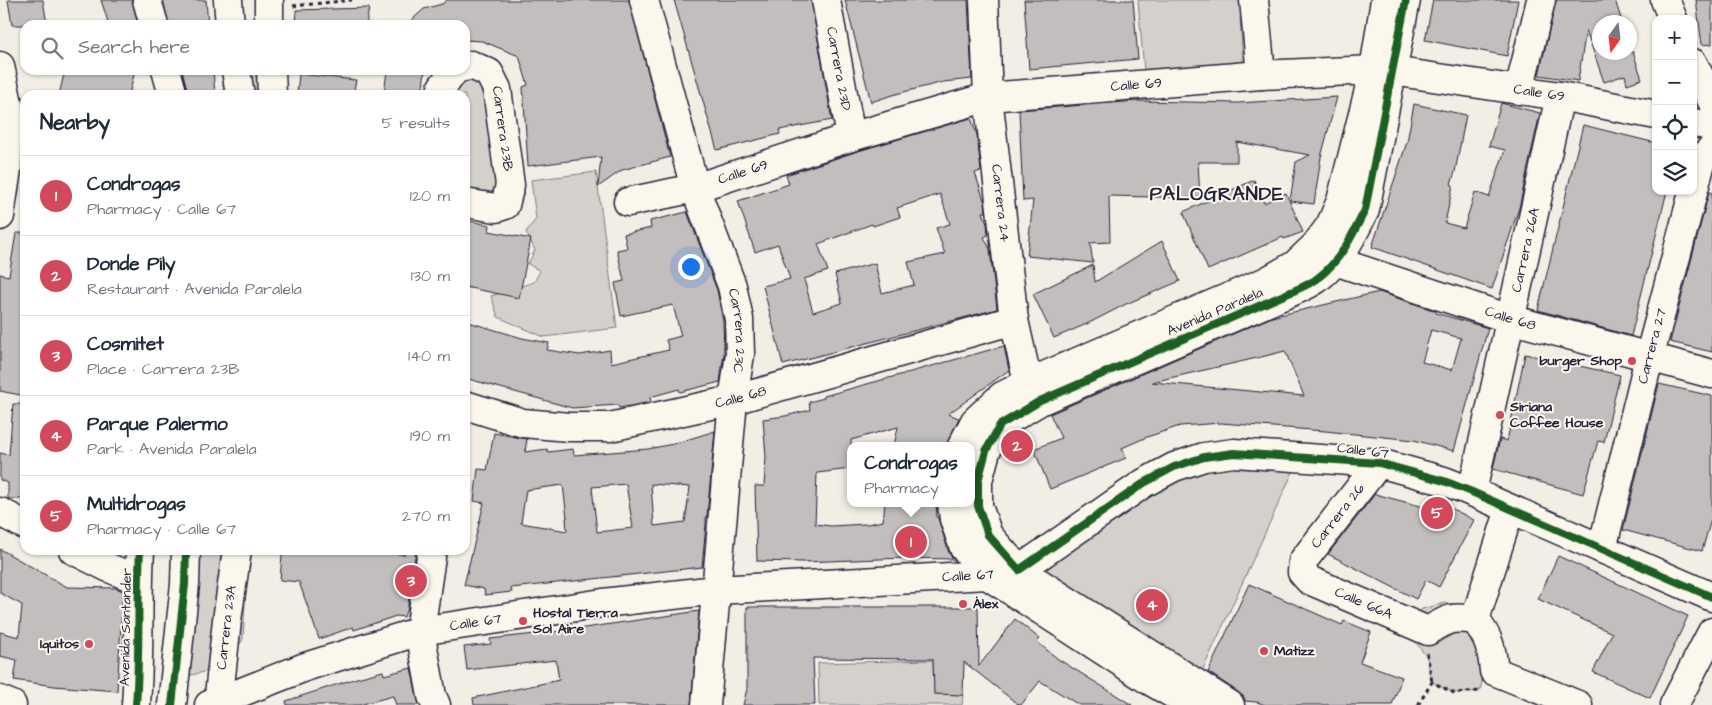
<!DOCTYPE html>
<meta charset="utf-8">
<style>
body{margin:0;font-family:"Architects Daughter",sans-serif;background:#f6f6f7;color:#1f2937}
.controls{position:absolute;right:15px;top:15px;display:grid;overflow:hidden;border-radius:10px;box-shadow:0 1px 4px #0004}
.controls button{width:45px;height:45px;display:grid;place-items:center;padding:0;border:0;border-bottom:1px solid #e0e1e3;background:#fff;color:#1f2937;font:25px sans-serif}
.compass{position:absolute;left:1592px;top:15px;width:45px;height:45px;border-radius:50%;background:#fff;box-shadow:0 1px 4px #0004;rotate:194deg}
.you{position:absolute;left:690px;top:266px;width:18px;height:18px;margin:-12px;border:4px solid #fff;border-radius:50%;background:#1a73e8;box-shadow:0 0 0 8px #1a73e833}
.badge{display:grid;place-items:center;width:32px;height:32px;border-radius:50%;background:#d1495b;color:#fff;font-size:16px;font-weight:700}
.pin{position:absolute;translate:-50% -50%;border:2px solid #fff;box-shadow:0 1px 5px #0006}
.popup{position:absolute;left:847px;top:442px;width:128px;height:65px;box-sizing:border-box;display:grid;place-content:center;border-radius:10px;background:#fff;filter:drop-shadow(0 1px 4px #0005);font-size:16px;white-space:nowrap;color:#747a83}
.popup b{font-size:19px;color:#1f2937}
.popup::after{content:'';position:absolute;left:50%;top:100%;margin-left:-10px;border:10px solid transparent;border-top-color:#fff}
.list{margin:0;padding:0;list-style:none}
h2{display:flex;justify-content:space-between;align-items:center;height:65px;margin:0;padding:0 20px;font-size:21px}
h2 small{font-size:16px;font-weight:400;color:#747a83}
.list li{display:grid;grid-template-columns:32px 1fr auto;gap:15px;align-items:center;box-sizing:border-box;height:80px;padding:0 20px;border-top:1px solid #e0e1e3}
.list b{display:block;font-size:19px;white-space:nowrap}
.list p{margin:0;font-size:16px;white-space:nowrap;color:#747a83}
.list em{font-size:16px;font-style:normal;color:#747a83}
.icon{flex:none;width:28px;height:28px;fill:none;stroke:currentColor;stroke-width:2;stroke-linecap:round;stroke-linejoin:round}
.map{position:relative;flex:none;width:1712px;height:705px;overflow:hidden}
.search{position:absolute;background:#fff;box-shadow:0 1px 4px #0004;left:20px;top:20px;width:450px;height:55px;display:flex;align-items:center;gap:12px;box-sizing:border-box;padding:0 18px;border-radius:15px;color:#747a83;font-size:19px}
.panel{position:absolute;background:#fff;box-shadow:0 1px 4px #0004;left:20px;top:90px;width:450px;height:465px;border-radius:15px}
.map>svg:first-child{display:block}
</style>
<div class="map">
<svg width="1712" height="705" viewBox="0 0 1712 705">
<rect width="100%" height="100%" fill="#f2eee5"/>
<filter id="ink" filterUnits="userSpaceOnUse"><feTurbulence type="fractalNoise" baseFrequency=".02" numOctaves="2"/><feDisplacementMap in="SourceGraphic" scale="10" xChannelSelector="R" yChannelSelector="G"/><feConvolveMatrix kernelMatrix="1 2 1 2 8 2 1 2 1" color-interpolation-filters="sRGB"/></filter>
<g filter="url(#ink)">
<path fill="#d4d1cc" stroke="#7b7a84" d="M1138,0H1254L1255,16L1240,17L1243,63L1144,71Z
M247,70H262L259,90H252Z
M476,75L485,83L500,184L490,193L465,189V95H456L457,87Z
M596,172L617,328L544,337L498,317L491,296L534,282L540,271L528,264L535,250L526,232L536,219L531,180Z
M1205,465H1296L1195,687L1019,570L1138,495Z
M196,550H248L243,639L225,667L187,676Z
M1445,603L1469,606L1487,659L1480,691L1454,693L1432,682L1427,658L1404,625L1422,609Z
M933,660L934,694L963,695L962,705H819L818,663Z"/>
<path fill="#c2bebe" stroke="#22223b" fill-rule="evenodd" d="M8,0H43L47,25H12Z
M101,0H132L138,25H109Z
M163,0H206L208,25H169Z
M447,0H629L670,157L622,170L598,187L601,157L528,166L523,87L528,85L519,56L482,41L465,40V25H406L424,9L442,4Z
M674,0H811L832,120L779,130L780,134L717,150Z
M845,0H968L972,79L943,82L896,94L871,102Z
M1024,0H1133L1138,59L1029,69Z
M1433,0H1518L1507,56L1425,40Z
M1556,0H1615L1622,22H1600V52H1633L1642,79L1627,84L1625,75L1604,82L1586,30L1578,81L1539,75Z
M1696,0H1712V44L1702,45Z
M369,8L366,25H297L296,10Z
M65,70H135L129,95H59Z
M182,70H213L215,95H188Z
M387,70H425L422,95H384Z
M299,74L356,80L353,95H297Z
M1337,97L1321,157L1314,204L1290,201L1296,162L1310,155L1237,142V162H1198L1200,198L1109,196L1110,242L1090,243L1093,263L1027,256L1033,200L1023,201L1019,110L1138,101L1238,103Z
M1501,103L1540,113L1519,208L1492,289L1372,247L1407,142L1414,104L1466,115L1455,172L1451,184L1453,185L1445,223L1464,228L1475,192L1489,197L1505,150L1489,146Z
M971,118L977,135L981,171L975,173L985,203L986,212H983L987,224L988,235L984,237L990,249L997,309L783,365L763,286L790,279L778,244L755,252L738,201L789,184L786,175L858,151ZM940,194L950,224L936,228L945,254L908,262L914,285L882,293L875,263L835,274L842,303L813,312L804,279L828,271L818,244L872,224L873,226L900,217L897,208Z
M1583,125L1656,143V167L1651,184L1656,185V191H1667L1631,336L1538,310Z
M1254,180L1264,203L1286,193L1303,232L1284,239L1283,237L1208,270L1183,212Z
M1709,192H1712V352L1670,342Z
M687,212L717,290L723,321L724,353L720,382L680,392L679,389L650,397L651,402L619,408L618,405L572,408L465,378V321L522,338L549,343L547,350L580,355L610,350L611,363L669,350L666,340L681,336L673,305L621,316L615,283L624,281L617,250L627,248L624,234L651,228L650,221Z
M465,220L490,225L489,231L531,239L519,298L465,287Z
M16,233H25V396L0,391V274L9,276Z
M1162,241L1180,281L1126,304L1089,323L1054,338L1033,294L1093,265L1095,282Z
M1379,292L1436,311V313L1488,328L1454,451L1414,440L1325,431L1221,423L1180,426L1147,437L1122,448L1126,458L1050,489L1034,449L1061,438L1050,414L1272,317ZM1431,330L1461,338L1452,370L1422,362ZM1285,351L1304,396L1152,382L1257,358Z
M1004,346L1009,370L948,414L959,418L946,446H894L898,427L851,440V469L817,473L815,524L831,526L867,524L883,521L885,503H936L937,518H938L949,553L953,559L905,558L803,562L757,561L755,486H764L766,457L763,419L785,416L810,410L809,402L824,398V396Z
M1525,354L1620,375L1604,442L1598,441L1583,494L1493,469L1500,439L1507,441Z
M1659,384L1712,396V516L1702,551L1623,530Z
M13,404H25V499H8V483L0,480V453L9,455Z
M715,431L707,516H706V523L702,567L511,588L512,592L485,595L484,589L464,585L484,503L474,501L478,469L487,470L494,433L527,439L525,452L547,449L548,452L573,449L574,455L648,449L673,444ZM626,484L633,528L597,532L592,487ZM651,484L690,487L685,522L654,526ZM563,485L567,518H566L567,531L521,523L526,490Z
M1375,494L1439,511L1443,504L1474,520L1439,587L1426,580L1416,599L1328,554Z
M0,549L67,587L116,588L123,591L117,691L54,686L14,680L17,660L0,656V632L19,637L22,605L0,593Z
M285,550H383L404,555L405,550H416L407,612L406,611L404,617L396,616L354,630L353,627L319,639L299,582L280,580L282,554H284Z
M1558,556L1688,616L1650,698L1593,672L1612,633L1538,599Z
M1249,584L1342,625L1344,621L1371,632L1360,662L1402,677L1392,705H1265L1257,702L1245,701L1244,697L1238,692L1208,672Z
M747,607H978L979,666L1015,619L1040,639L1037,642L1058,659L1132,705H1079L1040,681L1021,705H1019L964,662L963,695L934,694L933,659L813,658L815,705H743L747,689Z
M699,611L691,705H474L473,698L559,680L556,660L467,670L464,647L491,644L490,639L571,630Z
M411,668L419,705H396L393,696L359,705H287L286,701L357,678L383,671L384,675Z"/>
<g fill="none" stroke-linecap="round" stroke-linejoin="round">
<defs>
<g id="minor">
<path d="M147,0L154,25"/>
<path id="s1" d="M644,0L695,188L732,286L739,319L740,354L733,400L706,705"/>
<path id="s2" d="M826,0L851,137"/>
<path id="s3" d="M984,0L988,97L1014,320L1028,383L1038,398"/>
<path d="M1254,0L1261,75"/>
<path d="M1406,0L1365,210C1353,234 1341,260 1319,277C1311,284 1300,288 1291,292L1040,401L1000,425L986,451L978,481V506L988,535L1019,570L1144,483L1174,467L1204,457L1234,453L1379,463L1444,481L1472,492L1712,597"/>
<path d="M1665,0L1673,19"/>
<path d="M1693,63L1712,101"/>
<path d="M0,66L10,113L7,169L0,216"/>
<path id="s4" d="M465,67L471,65L489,73L497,89L510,185L505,205L496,208L465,203"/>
<path d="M166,70L173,95"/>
<path d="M1519,90L1541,0"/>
<path d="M441,95L442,87L455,70"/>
<path d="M1693,123L1712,126"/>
<path id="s5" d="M628,202L695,188L851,137L988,97L1261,75L1374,70L1392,71L1560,96L1656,115"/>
<path id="s6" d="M1322,251L1335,261L1510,319L1712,374"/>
<path id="s7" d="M465,405L523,423L569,427H610L733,400L1014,320"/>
<path d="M962,446L975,421L1002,396L1028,383L1267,281L1295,265L1315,246L1330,226L1341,201L1374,70L1385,0"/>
<path id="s8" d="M1379,463L1303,561L1302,572L1309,580L1428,631C1448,619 1451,616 1475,620C1489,637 1492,649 1494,671L1578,705"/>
<path id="s9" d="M1472,492L1560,96"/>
<path d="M952,503L954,519L964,548L987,575"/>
<path d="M0,512L25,525"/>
<path id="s10" d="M1602,549L1649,358L1702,159L1712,148"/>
<path d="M73,550L107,567L138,580"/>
<path d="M432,550L420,631L432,696L436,705"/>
<path d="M1475,620L1510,509"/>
<path id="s11" d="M218,705L227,620L237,550"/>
<path d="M1674,705L1712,632"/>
</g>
<g id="major">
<path d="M228,0L230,25"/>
<path d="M269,0V25"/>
<path d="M236,70L240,95"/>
<path d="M271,70L272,95"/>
<path d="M987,575L1147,679L1192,705"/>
<path d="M0,700L12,705"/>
<path d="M136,705C140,653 137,602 140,550"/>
<path d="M172,705L185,584L186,550"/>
<path id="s12" d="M209,705L305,667L420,631L603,603L716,590L987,575L1019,570L1230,705"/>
</g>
</defs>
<use href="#minor" stroke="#22223b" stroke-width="31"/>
<use href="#major" stroke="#22223b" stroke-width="31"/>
<path stroke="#22223b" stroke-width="3" stroke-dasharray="4 4" stroke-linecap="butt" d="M293,6L352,0
M1427,653L1432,682
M1418,705L1432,682L1454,693L1480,691L1481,690"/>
<use href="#minor" stroke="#fbf7ec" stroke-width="28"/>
<use href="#major" stroke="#fbf7ec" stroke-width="28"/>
<defs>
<path id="cycleway" d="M1406,0L1365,210C1353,234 1341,260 1319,277C1311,284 1300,288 1291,292L1040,401L1000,425L986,451L978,481V506L988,535L1019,570L1144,483L1174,467L1204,457L1234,453L1379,463L1444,481L1472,492L1712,597
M136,705C140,653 137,602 140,550
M172,705L185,584L186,550"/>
</defs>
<use href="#cycleway" stroke="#fbf7ec" stroke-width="11"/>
<use href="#cycleway" stroke="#1b5e20" stroke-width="8"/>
</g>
</g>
<g fill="#d1495b" stroke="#fbf7ec" stroke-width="2">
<circle cx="1632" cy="361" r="5"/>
<circle cx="1500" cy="415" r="5"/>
<circle cx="963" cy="604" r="5"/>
<circle cx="523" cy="621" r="5"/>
<circle cx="89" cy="644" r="5"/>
<circle cx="1264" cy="651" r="5"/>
</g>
<g text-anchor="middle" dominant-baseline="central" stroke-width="4" stroke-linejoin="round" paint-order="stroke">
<g font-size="14" fill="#22223b" stroke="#fbf7ec">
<text stroke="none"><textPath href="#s2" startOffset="70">Carrera 23D</textPath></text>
<text stroke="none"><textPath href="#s5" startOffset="524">Calle 69</textPath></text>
<text stroke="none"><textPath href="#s5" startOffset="929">Calle 69</textPath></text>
<text stroke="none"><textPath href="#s4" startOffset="84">Carrera 23B</textPath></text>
<text stroke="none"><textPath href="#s5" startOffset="119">Calle 69</textPath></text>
<text stroke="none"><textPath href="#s3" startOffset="204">Carrera 24</textPath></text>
<text stroke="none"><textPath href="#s9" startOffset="248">Carrera 26A</textPath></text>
<text transform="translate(1215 312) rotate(-23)">Avenida Paralela</text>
<text stroke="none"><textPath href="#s6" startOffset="201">Calle 68</textPath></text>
<text stroke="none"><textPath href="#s1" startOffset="345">Carrera 23C</textPath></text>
<text stroke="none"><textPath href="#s10" startOffset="209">Carrera 27</textPath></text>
<text stroke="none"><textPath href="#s7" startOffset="282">Calle 68</textPath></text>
<text transform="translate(1363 451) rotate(7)">Calle 67</text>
<text transform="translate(1338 516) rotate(-52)">Carrera 26</text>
<text stroke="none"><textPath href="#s12" startOffset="775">Calle 67</textPath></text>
<text stroke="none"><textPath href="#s8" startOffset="205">Calle 66A</textPath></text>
<text stroke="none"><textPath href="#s12" startOffset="280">Calle 67</textPath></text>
<text transform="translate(126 627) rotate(-89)">Avenida Santander</text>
<text stroke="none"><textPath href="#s11" startOffset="78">Carrera 23A</textPath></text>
</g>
<g font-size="14" font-weight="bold" fill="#22223b" stroke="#fbf7ec" text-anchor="start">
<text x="1622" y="361" text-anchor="end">burger Shop</text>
<text x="1510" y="407">Siriana<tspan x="1510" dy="16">Coffee House</tspan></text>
<text x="973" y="604">Álex</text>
<text x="533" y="613">Hostal Tierra<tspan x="533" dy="16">Sol Aire</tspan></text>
<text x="79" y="644" text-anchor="end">Iquitos</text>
<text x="1274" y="651">Matizz</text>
</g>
<g font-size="19" font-weight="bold" letter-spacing="1" fill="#22223b" stroke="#fbf7ec">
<text x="1217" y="194">PALOGRANDE</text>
</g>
</g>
</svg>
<div class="controls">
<button>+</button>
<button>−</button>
<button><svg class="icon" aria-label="locate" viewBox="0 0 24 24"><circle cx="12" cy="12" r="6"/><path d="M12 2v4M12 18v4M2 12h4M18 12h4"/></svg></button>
<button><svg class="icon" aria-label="layers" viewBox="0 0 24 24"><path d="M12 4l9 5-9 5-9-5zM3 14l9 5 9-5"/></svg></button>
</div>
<svg class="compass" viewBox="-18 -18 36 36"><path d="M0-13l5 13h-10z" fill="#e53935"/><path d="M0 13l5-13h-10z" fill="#747a83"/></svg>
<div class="you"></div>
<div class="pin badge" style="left:911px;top:542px">1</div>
<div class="popup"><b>Condrogas</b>Pharmacy</div>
<div class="pin badge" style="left:1017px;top:446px">2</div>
<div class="pin badge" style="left:411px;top:581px">3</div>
<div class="pin badge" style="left:1152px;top:605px">4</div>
<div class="pin badge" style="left:1437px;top:513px">5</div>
<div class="search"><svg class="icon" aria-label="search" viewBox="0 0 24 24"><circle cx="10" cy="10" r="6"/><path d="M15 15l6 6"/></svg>Search here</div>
<section class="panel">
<h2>Nearby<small>5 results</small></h2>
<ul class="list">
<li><span class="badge">1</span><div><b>Condrogas</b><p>Pharmacy · Calle 67</p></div><em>120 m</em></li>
<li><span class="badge">2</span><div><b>Donde Pily</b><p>Restaurant · Avenida Paralela</p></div><em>130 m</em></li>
<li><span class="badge">3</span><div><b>Cosmitet</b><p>Place · Carrera 23B</p></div><em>140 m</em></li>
<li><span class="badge">4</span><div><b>Parque Palermo</b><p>Park · Avenida Paralela</p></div><em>190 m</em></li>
<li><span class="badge">5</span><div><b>Multidrogas</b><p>Pharmacy · Calle 67</p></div><em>270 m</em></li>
</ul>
</section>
</div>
